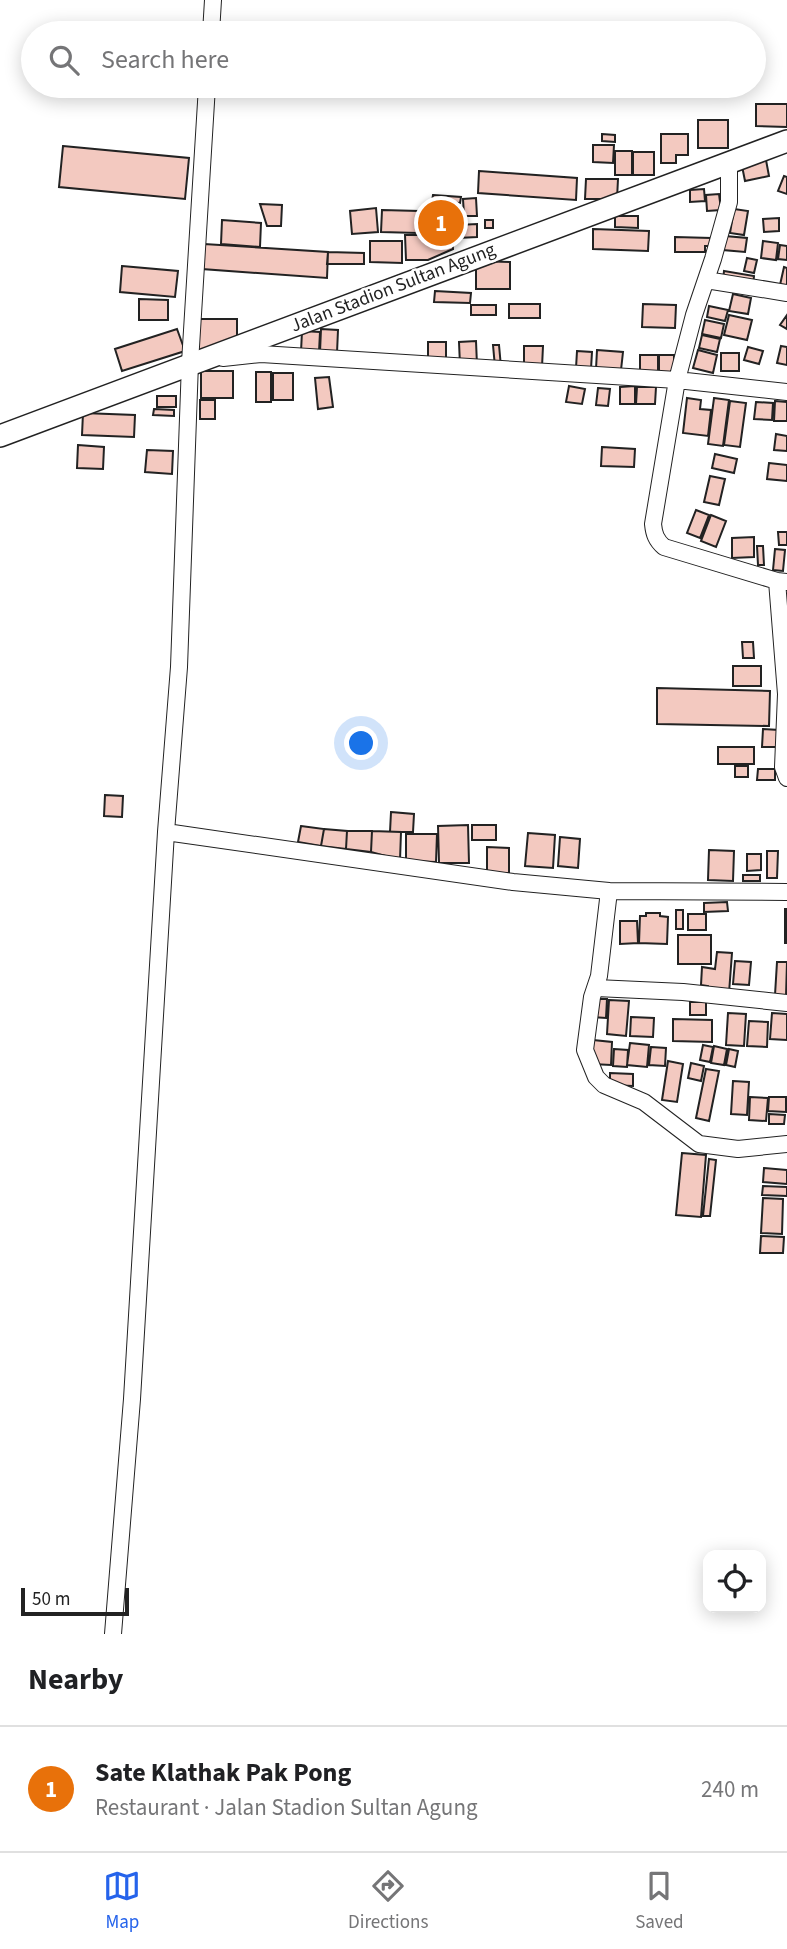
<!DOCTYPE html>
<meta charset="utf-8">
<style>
body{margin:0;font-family:"Source Sans 3",sans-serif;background:#f6f6f6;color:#202124}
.controls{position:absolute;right:21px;bottom:21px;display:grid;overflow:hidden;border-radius:14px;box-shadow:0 4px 18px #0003}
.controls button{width:63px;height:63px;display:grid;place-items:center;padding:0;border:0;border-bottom:2px solid #e0e0e0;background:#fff;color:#202124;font:35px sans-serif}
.scale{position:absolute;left:21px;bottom:18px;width:108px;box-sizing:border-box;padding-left:7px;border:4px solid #222;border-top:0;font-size:19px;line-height:24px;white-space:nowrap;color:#222;-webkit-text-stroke:5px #fff;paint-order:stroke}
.you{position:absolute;left:362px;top:744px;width:24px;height:24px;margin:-18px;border:5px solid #fff;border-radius:50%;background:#1a73e8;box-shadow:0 0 0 10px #1a73e833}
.badge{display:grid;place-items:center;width:46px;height:46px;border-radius:50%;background:#2563eb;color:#fff;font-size:23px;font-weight:700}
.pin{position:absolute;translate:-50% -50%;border:4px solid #fff;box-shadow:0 2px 7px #0006}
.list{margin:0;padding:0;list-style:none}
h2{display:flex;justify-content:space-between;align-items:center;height:91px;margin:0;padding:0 28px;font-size:30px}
h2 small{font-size:23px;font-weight:400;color:#757577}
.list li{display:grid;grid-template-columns:46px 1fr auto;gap:21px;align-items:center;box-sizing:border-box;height:126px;padding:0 28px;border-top:2px solid #e0e0e0}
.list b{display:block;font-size:26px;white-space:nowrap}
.list p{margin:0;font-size:23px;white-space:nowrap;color:#757577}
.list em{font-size:23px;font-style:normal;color:#757577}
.icon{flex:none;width:38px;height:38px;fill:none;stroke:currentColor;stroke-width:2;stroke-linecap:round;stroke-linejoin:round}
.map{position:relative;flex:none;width:787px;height:1634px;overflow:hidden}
.search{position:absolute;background:#fff;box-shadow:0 4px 18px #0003;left:21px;right:21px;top:21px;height:77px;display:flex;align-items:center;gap:18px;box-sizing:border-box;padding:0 24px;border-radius:38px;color:#757577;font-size:26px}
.sheet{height:217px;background:#fff}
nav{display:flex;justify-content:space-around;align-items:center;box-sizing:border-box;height:98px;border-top:2px solid #e0e0e0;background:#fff;font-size:19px;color:#757577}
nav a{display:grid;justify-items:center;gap:4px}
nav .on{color:#2563eb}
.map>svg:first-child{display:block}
</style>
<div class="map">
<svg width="787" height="1634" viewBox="0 0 787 1634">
<rect width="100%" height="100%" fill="#fff"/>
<path fill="#f3c9c0" stroke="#222" stroke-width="2" d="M756,104H787V127L756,126Z
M698,120H728V148H698Z
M602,134L615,135V142L602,141Z
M661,134H688V155H676V163H661Z
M593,145H614L613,163L593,162Z
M63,146L189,158L185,199L59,187Z
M615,151H632V175H615Z
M633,152H654V175H633Z
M766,160L769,176L745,181L742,166Z
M479,171L577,178L576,200L478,193Z
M784,176L787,177V194L778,191Z
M586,179H618L617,199H585Z
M704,189L705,201L690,202V190Z
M719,194L721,210L707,211L706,195Z
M433,195L461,197L460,203L432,201Z
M476,198L477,216H464L463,199Z
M260,204L282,205L281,226H267Z
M376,208L378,232L352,234L350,211Z
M734,209L748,211L744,235L730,233Z
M382,210L419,211L418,233L381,232Z
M615,216H638V228L615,227Z
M433,218L451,219V228H433Z
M779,218V231L764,232L763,219Z
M222,220L261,223L260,247L221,244Z
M485,220H493V228H485Z
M477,224V237L458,238V225Z
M593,229L649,231L648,251L593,249Z
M405,235H452L453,249L428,260H406Z
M725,236L747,238L745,252L723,250Z
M675,237L711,238V246H705V252H675Z
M370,241H402V263L370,262Z
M763,241L778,243L776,260L761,258Z
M204,244L328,252L327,278L202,269Z
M780,245L787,246V260L778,259Z
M328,252L364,253V264H327Z
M747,258L757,260L754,273L744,271Z
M476,261L510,262V289H476Z
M122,266L178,271L175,297L120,292Z
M784,267L787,268V286L780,285Z
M724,271L754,276L753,285L723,281Z
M435,291L471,293L470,303L434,302Z
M733,294L751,298L748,314L729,311Z
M139,299L168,300V320H139Z
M509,304H540V318H509Z
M643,304L676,305L675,328L642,327Z
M471,305H496V315H471Z
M709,306L728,310L725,321L707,317Z
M729,315L752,320L747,340L724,335Z
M787,315V329L780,325Z
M198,319H237V338L198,351Z
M705,320L724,324L721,338L702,334Z
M177,329L185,351L122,371L115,349Z
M321,329L338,330L337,353L320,352Z
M302,331L320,332L319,352H301Z
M702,335L720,339L717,352L699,348Z
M476,341L477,365H460L459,342Z
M428,342H446V363H428Z
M493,345H499L501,367H495Z
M524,346H543L542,367H524Z
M781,346L787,347V365L777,363Z
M748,347L763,351L759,364L744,360Z
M597,350L623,352L621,370L596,369Z
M698,350L717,355L713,373L693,368Z
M577,351L592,352L591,369L576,368Z
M721,353H739V371H721Z
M640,355H658V375H640Z
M659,355H674V375H659Z
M201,371H233V398H201Z
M256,372H271V402H256Z
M273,373H293V400H273Z
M329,377L333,407L318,409L315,378Z
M569,386L585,389L582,404L566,402Z
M635,386V404H620V387Z
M637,387H656L655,404H636Z
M598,388L610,389L608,406L596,405Z
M157,396H176V407H157Z
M687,398L701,400L700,409L711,410L708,436L683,433Z
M714,398L729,400L723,446L708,444Z
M200,400H215V419H200Z
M730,401L746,403L740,447L724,445Z
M775,401L787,402V421H774Z
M756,402L773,403L772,420L754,419Z
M154,409L174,410V416L153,415Z
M83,413L135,415L134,437L82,435Z
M776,434L787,436V451L774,450Z
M78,445L104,447L103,469L77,468Z
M602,447L635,449L634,467L601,466Z
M147,450L173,451L172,474L145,472Z
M715,454L737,459L734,473L712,468Z
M769,463L787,465V481L767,479Z
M710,476L725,479L719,505L704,502Z
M696,510L709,515L700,538L687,533Z
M711,515L726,521L716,547L701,541Z
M778,532H787V545H779Z
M754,537V557L732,558V538Z
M757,546H763L764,565H758Z
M775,549L785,550L783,571L773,570Z
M742,642H753L754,658H743Z
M733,666H761V686H733Z
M657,688L770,691L769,726L657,724Z
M763,729L779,730L778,747H762Z
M718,747H754V764H718Z
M735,766H748V777H735Z
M758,769H775V780H757Z
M105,795L123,796L122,817L104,816Z
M391,812L414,814L413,832H390Z
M468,825L469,863H439L438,826Z
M472,825H496V840H472Z
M301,826L324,829L321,846L298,842Z
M324,829L347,831L346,849L321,846Z
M347,831H372L371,852L346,849Z
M372,831L401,832L400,860L371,852Z
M528,833L555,835L553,868L525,866Z
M406,834H437L436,862L406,861Z
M560,837L580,839L578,868L558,866Z
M487,847L509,848V873H487Z
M709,850L734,851L733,881L708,880Z
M767,851H778L777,878H767Z
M747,854H761V870L747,871Z
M743,875H760V881H743Z
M727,902L728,911L704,912V903Z
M785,909H787V943H785Z
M676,910H683V929H676Z
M646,913H660V916L668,917L667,944L639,943L640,916H646Z
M688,914H706V930H688Z
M620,921H637L638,943L620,944Z
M678,935H711V964H678Z
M717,952L732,953L729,993L708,992V986L701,985L702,967L715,969Z
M735,961L751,962L749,985L733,984Z
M777,962H787L786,996L775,995Z
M593,999H607L606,1018L592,1017Z
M609,1000L629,1001L626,1036L607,1034Z
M690,1002H706V1015H690Z
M728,1013L746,1014L744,1046L726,1045Z
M772,1013L787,1014V1040L770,1039Z
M631,1017L654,1018L653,1037L630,1036Z
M673,1019L712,1020V1042L673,1041Z
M749,1021L768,1022L767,1047L747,1046Z
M593,1040L612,1042L611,1065L592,1064Z
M630,1043L649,1045L647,1067L627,1065Z
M703,1045L713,1047L710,1062L700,1060Z
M714,1046L727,1049L724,1065L711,1063Z
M651,1047L666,1048L665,1066L649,1065Z
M614,1049L628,1050L627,1067L613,1066Z
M729,1049L738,1051L735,1067L726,1065Z
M668,1061L683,1064L677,1102L662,1100Z
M691,1063L704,1066L701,1081L688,1078Z
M706,1069L719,1071L709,1121L696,1118Z
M610,1073L633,1074V1086L610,1085Z
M733,1081L749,1082L747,1115L731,1114Z
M750,1097L768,1098L766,1121L749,1120Z
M769,1097H786V1112L768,1111Z
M769,1114L785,1115L784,1124H769Z
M682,1153L706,1155L701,1217L676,1215Z
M709,1159L716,1160L710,1216H703Z
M764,1168L787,1170V1184L763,1182Z
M763,1186L787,1187V1196L762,1195Z
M763,1198L783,1199L782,1234L761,1233Z
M761,1236L784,1237L783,1253H760Z"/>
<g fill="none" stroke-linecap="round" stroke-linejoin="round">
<defs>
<path id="minor" d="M211,33L213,0
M207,86L190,363L179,667L166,832L513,882L609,891L599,976L592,997L585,1050L596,1077L604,1085L644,1102L699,1144L738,1149L787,1144
M729,163V202L713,259L694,315L677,380L653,524C654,534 656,540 664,547L777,581L787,582
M706,280L787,293
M223,358L261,354L677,380L787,392
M777,581L786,694L783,767L787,778
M609,891L787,892
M596,988L683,992L787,1003
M113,1634L132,1399L166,832"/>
<path id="major" d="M0,436L787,141"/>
</defs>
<use href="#minor" stroke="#222" stroke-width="18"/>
<use href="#major" stroke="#222" stroke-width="24"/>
<use href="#minor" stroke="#fff" stroke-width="16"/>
<use href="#major" stroke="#fff" stroke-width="21"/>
</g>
<g text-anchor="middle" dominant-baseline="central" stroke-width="5" stroke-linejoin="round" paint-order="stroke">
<g font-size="19" fill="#222" stroke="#fff">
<text transform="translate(393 288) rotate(-21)">Jalan Stadion Sultan Agung</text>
</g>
</g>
</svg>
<div class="controls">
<button><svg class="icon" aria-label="locate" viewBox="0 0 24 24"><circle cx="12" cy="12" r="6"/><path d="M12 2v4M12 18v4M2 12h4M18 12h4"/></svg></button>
</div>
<div class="scale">50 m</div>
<div class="you"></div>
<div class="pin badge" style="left:441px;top:223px;background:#e8710a">1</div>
<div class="search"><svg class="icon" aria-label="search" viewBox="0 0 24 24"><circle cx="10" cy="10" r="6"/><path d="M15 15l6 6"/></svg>Search here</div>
</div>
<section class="sheet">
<h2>Nearby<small></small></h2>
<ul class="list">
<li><span class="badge" style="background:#e8710a">1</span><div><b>Sate Klathak Pak Pong</b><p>Restaurant · Jalan Stadion Sultan Agung</p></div><em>240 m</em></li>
</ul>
</section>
<nav>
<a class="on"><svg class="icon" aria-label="map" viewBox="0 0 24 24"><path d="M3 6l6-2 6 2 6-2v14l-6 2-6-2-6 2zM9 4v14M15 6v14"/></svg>Map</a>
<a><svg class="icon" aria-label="directions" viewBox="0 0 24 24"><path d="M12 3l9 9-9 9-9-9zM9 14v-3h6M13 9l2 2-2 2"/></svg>Directions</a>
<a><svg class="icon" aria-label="saved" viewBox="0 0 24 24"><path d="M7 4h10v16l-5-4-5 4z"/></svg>Saved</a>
</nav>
